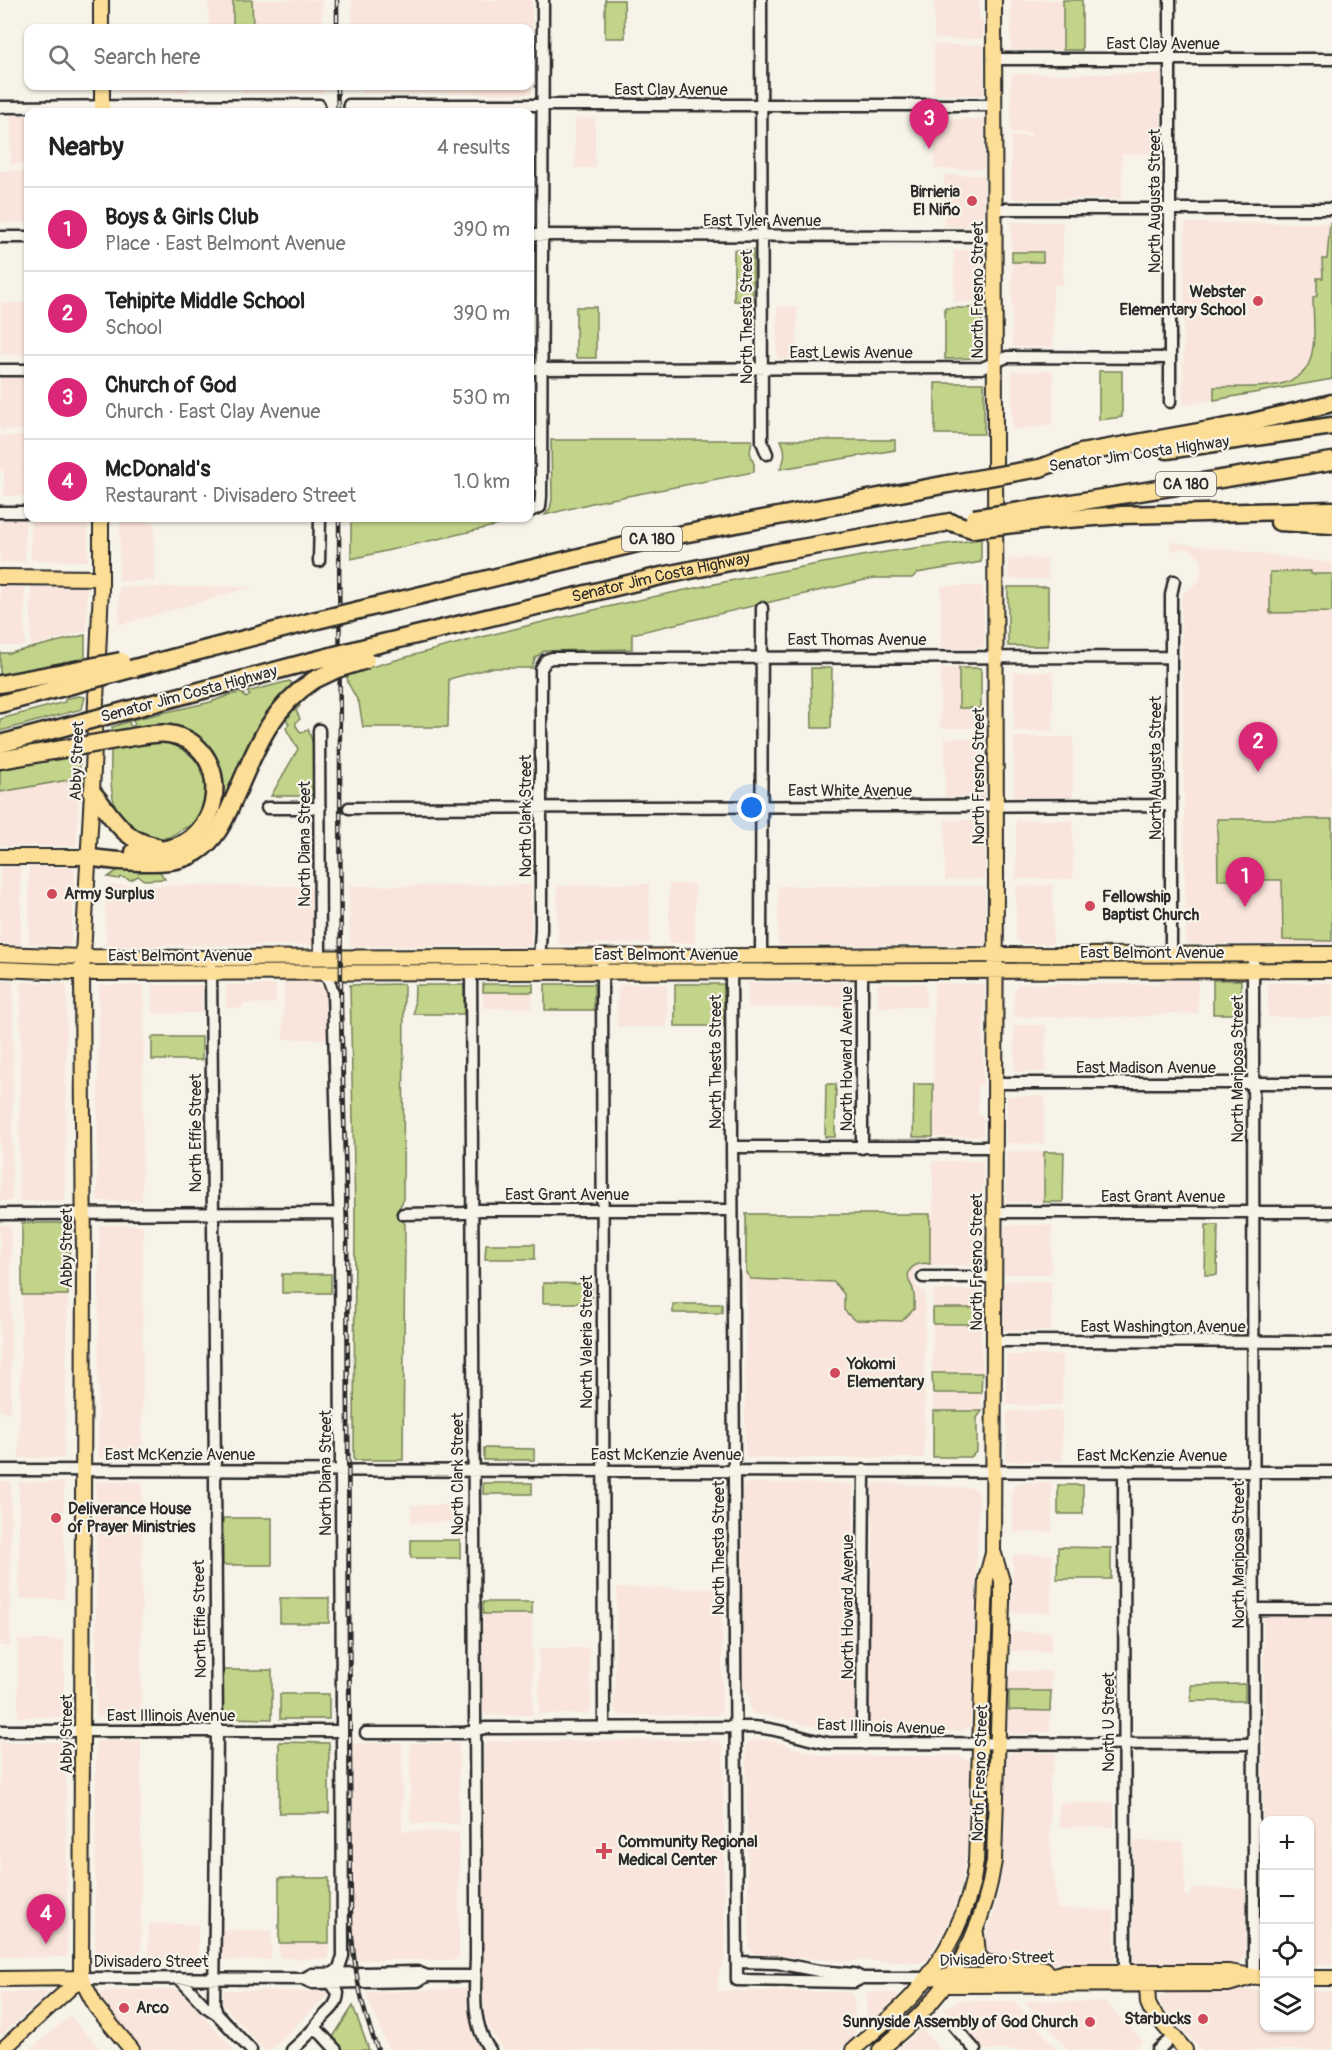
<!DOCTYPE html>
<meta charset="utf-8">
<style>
body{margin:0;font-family:Pangolin,sans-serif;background:#f2f2f2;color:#222}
.controls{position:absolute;right:18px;bottom:18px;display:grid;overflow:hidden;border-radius:12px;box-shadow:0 2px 4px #0004}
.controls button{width:54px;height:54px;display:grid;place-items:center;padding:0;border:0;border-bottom:2px solid #e0e0e0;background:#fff;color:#222;font:30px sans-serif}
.you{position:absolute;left:752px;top:808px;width:21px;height:21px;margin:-15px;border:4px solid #fff;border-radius:50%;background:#1a73e8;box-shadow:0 0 0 9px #1a73e833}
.badge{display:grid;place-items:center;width:39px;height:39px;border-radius:50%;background:#db2777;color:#fff;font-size:20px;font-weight:700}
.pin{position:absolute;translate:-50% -50px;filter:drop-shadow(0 2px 3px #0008)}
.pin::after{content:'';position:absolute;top:32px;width:21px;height:18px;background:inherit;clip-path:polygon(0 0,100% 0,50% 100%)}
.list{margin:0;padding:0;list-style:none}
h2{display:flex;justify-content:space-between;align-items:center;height:78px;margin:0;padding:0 24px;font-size:26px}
h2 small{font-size:20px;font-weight:400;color:#767676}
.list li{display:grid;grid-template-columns:39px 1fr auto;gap:18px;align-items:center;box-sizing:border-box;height:84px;padding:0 24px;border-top:2px solid #e0e0e0}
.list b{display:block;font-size:22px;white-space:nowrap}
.list p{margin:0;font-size:20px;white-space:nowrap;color:#767676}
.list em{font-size:20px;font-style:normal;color:#767676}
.icon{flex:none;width:33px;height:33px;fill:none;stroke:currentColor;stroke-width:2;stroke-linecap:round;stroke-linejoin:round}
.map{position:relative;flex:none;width:1332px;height:2050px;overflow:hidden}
.search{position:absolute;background:#fff;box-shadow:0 2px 4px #0004;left:24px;top:24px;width:510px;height:66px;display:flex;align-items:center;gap:15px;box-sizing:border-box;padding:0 21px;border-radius:12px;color:#767676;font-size:22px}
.panel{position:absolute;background:#fff;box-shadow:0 2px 4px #0004;left:24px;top:108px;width:510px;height:414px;border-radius:12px}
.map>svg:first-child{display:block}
</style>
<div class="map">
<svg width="1332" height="2050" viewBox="0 0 1332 2050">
<rect width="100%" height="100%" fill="#f7f3e8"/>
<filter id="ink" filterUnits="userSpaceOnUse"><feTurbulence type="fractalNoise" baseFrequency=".0167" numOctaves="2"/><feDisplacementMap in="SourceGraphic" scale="12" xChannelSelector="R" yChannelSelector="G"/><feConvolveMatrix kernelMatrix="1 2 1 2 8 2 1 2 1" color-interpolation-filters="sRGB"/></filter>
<g filter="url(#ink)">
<path fill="#f9e5db" d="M208,0H233V28H209Z
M252,0H322V28H253Z
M352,0H532V38H530V28H352Z
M934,0H979V19H983V39H934Z
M1011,0H1063V50H1011Z
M530,44H532V94L362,93V86H530Z
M934,45H983L984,95H934Z
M1014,74H1161V154H1122V199H1015L1011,195V136H1031V133L1011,132V77Z
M117,86H188V92H117Z
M243,86H322V93H243Z
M11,115H28V164H11Z
M575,118H595V168H575Z
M934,119H984V169H935Z
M0,171H28V222H0Z
M944,175H984V226H944Z
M1011,222H1063V285H1053V347H1012V262H1043V253L1012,252Z
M1185,223H1332V379L1183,405Z
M954,250H984V302H954Z
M1,303H28V355L1,354Z
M777,307H797V359H777Z
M1012,371H1053V425L1012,430Z
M0,378H28V430H0Z
M0,436H24V496H4V471L0,470Z
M0,520H25V562H0Z
M31,520L88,521V561L31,560Z
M120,521H154V581H119Z
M1170,542L1332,563V944H1189L1186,941L1181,603L1183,594L1199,581L1202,564L1199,556L1189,549L1183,548L1171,551Z
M1008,558L1047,559L1048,579H1008Z
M0,586H25V646H0Z
M31,586L87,587V631L31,646Z
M941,586H983L984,645L981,648L941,649Z
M119,587H252L119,625Z
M941,668H959V708H981V728H940Z
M1014,672H1053V731H1014Z
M1014,737H1073V797H1014Z
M945,738H985V797H945Z
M79,778L76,846H0V792Z
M945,820H985V879L945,880Z
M1016,820H1073V879H1016Z
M0,867H21V944L0,943Z
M29,867H72L75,872L71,943L67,946L29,944Z
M612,884H649L650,943L558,945L557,886Z
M669,884H695V943H669Z
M105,885L312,886L313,945L106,946Z
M531,885V946H350L349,886Z
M1053,885V944H1021L1016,939V886Z
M778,886H985V945H781L778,942Z
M1172,980H1198V1014L1171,1013L1135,1017H1013L1014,990L1018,984H1155Z
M0,981H13L12,1201H0Z
M21,982L67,984L65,1201H19Z
M318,982L326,991L327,1039H283L284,983Z
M748,983H854V1007H748Z
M878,983H926V1007H878Z
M934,983L984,984L983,1084L978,1085V1116H983V1137H933Z
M1268,983H1332V1017H1268Z
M621,984H667V1027H617L618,988Z
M99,985H144L142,1201H97Z
M152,985H202V1013H152Z
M226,985H276V1003L243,1004V1008H226Z
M483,992H533L532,1008H483Z
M1014,1025H1046L1045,1072H1015Z
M1007,1096H1045L1044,1144L1006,1143Z
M1006,1151L1044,1152V1202H1006Z
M933,1161H983L982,1266L924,1265L917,1269L914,1274V1282L916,1287L925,1292L924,1458H748L745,1455L746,1214H933Z
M0,1225H11V1412L0,1411Z
M99,1225H143L142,1459L98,1458Z
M1005,1225H1052L1051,1274H1004Z
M1004,1281H1051V1331H1004Z
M933,1290H981V1308H933Z
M22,1295H68L64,1458H19Z
M933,1324H981L982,1373H932Z
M1006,1355H1063L1062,1405H1006Z
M933,1393H981L982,1411H933Z
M1010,1411H1062V1461H1006L1007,1413Z
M0,1481H11L10,1646H0Z
M19,1482H64V1599H19Z
M96,1482H142L141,1718L96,1717Z
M1052,1482V1532H1013L1012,1489L1020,1483Z
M747,1483L850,1484L853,1487L854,1727L849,1731L820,1728L777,1717L754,1714L750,1710L749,1696L743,1685V1486Z
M875,1483L974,1488L979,1493L971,1725L963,1731H874L869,1726L868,1578L873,1569L872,1486Z
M411,1505H460V1522L411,1523Z
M1013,1555H1052L1051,1612H1012Z
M617,1588L722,1589V1710L718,1715H620L614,1709Z
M483,1614H532L533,1715H487L483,1711Z
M1264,1617H1332V1965H1310V1820H1264V1964L1263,1962Z
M1011,1632H1051V1652L1011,1651Z
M18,1640H64V1717H18Z
M539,1648H589L591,1708L587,1714H539Z
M1010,1671H1051V1691H1009Z
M1009,1710L1050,1711V1732L1013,1734L1008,1730Z
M718,1740L723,1746L725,1957L718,1976L717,1991L850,1992L854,1997L855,2033L852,2039L840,2050H505L493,2035L485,2017L483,1987L484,1746L488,1741Z
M752,1740H769L822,1756H960L970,1762L968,1839L962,1881L954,1909L942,1934L927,1960L920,1963L856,1960L851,1962L755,1954L749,1949L746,1745Z
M96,1741H141V1959H95Z
M0,1742H66L67,1957H0Z
M355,1743H402V1831L459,1832V1957L456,1960H358L352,1941L353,1745Z
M410,1743H459V1824H414L410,1820Z
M1013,1752L1056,1753L1050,1779V1838L1057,1909L1114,1910L1115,1960L1111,1964H1055L1033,1960L987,1959L981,1945L992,1920L1000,1886L1004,1855L1006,1757Z
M1059,1803H1114V1827H1059Z
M1134,1841L1183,1842L1185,1888L1183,1894L1189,1898L1193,1888L1246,1889L1245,1957L1237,1964L1137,1963L1134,1960Z
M149,1924H198V1960L148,1959Z
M222,1930L271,1931V1960H222Z
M279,1943H329V1959L279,1958Z
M466,1988L473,2037L483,2050H389L366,1993Z
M177,1989L183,1994L234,2050H142L97,1993L109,1991Z
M223,1990L332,1992L270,2050H264L223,2004Z
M1170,1990H1264V2028H1310V1991H1332V2050H1202L1160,2005L1159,1998Z
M0,1992H50L0,2036Z
M867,1992L895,1993L899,1997L866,2026Z
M960,2001H1014L1058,2050H981L942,2008Z
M1024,2001L1105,2002L1143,2041L1133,2050H1069Z
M70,2016L101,2050H30Z
M921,2028L941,2050H897Z"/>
<path fill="#c2d489" stroke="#76805a" stroke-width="1.5" d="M233,0H252L253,28H233Z
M605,0H624L625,38H605Z
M1063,0H1082V50H1063Z
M1330,223H1332V379L1214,400V387C1242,386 1297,394 1309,363C1317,343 1313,317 1313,297L1317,296V278H1323L1322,259H1327Z
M734,250H753V301H734Z
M1012,252H1043V262H1012Z
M576,307H596V358H576Z
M945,308H982L981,358L945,359Z
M1099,371H1122V417L1099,420Z
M935,383H984V434H935Z
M551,440H752L750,452L754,464V472L596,502L545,515L550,509L552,499Z
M781,440H895V450L780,469C786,458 786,451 781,440Z
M525,519L351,559V523L355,520Z
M981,539V562L917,573L912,578H874L632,634V649L544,651L535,658L532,668H490L449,679L448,727H363L359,703L348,683L347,676L364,669C531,621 702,584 873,554C909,548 945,545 981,539Z
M1311,571V574H1332V612L1270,613V572Z
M1008,587H1048V646H1008Z
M85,635V662L0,677V653H10Z
M811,668H832L831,728H812Z
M959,668H981V708H959Z
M289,681L291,682L292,688L286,692L275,707L270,708L255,730L254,733L256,732L244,755L219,815L204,746L112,735V727L130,721L129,724L133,727L135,723L131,720L211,702L229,695L245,692L243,695L246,698L250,695L247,692Z
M78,696L85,697L82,709L0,731V719L65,702V699Z
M295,703H298L300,706L296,710L300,719L296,722V726L301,733L308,729L314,747L312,796H271L298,749C295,742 289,736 286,728L289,724L286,719L290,716V712L294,710Z
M156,741C197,745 223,785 196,820C192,826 186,827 181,830C176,832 174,835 169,837C148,842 124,828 116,808C109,790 111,768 111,749L116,746Z
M76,753L80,756L79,778L0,792V766Z
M1217,819H1332V941L1283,940L1282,880H1218Z
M124,868L158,869L165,879L144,880L138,876L131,880L121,877L119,879L108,877L118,870Z
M1213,980H1241V1014H1213Z
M404,984L403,1201L396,1213L405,1224L403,1460H354L355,1213L350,985Z
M483,984H533V992H483Z
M545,984H594V1010H545Z
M675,984H724V1026H675Z
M415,985H464V1014H414Z
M152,1037H202V1060H152Z
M826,1084H836L835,1137H825Z
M914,1084H933V1137H913Z
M1044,1152H1064L1063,1202H1044Z
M746,1214H930V1264C919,1261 905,1267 909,1281C911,1286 912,1284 913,1290C915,1295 914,1303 914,1309L902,1321L854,1320L844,1310V1294L834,1282L751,1279L746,1273Z
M22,1223H67L70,1228L68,1295H22Z
M1206,1225H1218L1217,1275H1205Z
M486,1244H535V1259H485Z
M282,1274H331V1293H282Z
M543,1283L592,1284V1303H543Z
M673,1304H722V1313H673Z
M933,1308H981V1324H933Z
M932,1373H982L981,1393H933Z
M933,1411H982L977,1418V1451L971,1457H933Z
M484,1448L534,1449V1460H484Z
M483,1483H532V1494H483Z
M1058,1485H1083V1514H1058Z
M223,1518H272V1565H223Z
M411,1540H460V1558H411Z
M1058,1547L1111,1548V1579H1057Z
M280,1598H329V1623H280Z
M483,1602H532V1614H483Z
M222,1670H272V1719L222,1718Z
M1245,1684V1701H1191V1685Z
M1009,1691H1051L1050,1711L1009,1710Z
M280,1694H329V1719H280Z
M279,1742L329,1743V1813H279Z
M279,1878H329V1943H279Z
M353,2006L369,2050H343L333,2037Z"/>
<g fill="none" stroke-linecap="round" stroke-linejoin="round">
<defs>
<path id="minor" d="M761,0L762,442L767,454
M994,59H1332
M349,105H994
M0,107L319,105
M994,209H1332
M530,235L994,236
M0,237H28
M530,369L982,368L1007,357L1170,358
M0,370H28
M1170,402V0
M530,511L540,507L541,496L543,0
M0,512H28
M319,561L320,518
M319,730L320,958
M267,808H320
M349,808L1171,805
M1171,954V595L1174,581
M1253,954L1254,1977
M761,955L762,608
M539,962L541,930V669L546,660L552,658L1171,657
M602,965L604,1727
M211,966L217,1731L214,2004L217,2014L251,2050
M862,970V1148
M731,971L737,1980L854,1982L862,1978H926
M471,972L476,1898C476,1918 476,1939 476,1959C475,1990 471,2024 490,2050
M320,973L328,978L333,992L340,1232L343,1956L339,1968L333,1974
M995,1083H1332
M732,1147H994
M994,1212H1332
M0,1214L339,1213
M403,1214L464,1213L479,1210H732
M923,1277H994
M994,1341L1332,1342
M0,1470L1332,1472
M864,1470L862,1731L865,1744
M1124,1471L1125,1972
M1254,1609H1332
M0,1731H341
M366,1733H464L485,1728L753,1727C779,1728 802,1739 828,1743L1254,1744
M737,1962L777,1963L819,1971L854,1974L862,1978
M81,1978L303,1979L313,1983L418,1981L427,1976
M179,1978L205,2006L217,2014
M303,1979L312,1974L417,1972L427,1976H475
M954,2026L975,2050
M316,2028L336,2050
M292,2050C302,2041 311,2033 319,2022C327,2011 337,2008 338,1993L331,1983
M1158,2050L1173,2037"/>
<path id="major" d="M101,0V28
M102,86V112
M101,518V588L92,792L82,973L84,1269L81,1978L96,2007L132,2050
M0,577L100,578
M0,857H89
M0,954L83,957L203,958L1332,954
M0,969L96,973L1332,970
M976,1934L978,1954L982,1960L988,1963L1045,1969
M926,1978L951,1976L1054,1975L1065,1972H1229L1264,1978
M1310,1978H1332
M0,1979L81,1978
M1152,1979L1147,1985L1148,2003L1151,2010L1185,2050
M945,1985L1228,1984L1252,1977
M2,2050L81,1978
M853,2050C873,2032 896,2014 914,1994C946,1957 971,1909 976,1861L986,1579L993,1553L996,880L994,0
M880,2050C896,2036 914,2022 928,2006C965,1965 986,1915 994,1861L1002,1602V1581L994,1554"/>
<g id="highway">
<path d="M1167,450L1332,426"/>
<path d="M1040,468L1081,453L1244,424L1332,403"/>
<path d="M1040,508L1332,461"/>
<path d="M1040,521L1122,515L1332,510"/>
<path d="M1279,522L1332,525"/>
<path d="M359,610L646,541L948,484"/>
<path id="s1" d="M366,647L661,576L773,553L950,522"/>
<path d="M142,666L313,621"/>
<path d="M0,684L64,672"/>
<path d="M0,704L64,687"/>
<path d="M128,710L312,661"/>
<path d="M127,738C141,736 155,732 169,734C224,742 229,817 184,843C168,851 151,851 134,852"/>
<path d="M0,744L64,727"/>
<path d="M0,760L63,749"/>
<path d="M92,792C112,815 123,841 155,846"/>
<path d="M89,857C106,861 122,861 139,862C160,862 179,863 197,852C219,838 227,814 237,792C257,746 271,708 314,680"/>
</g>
</defs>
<use href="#minor" stroke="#2b2b2b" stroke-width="15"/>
<use href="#major" stroke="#2b2b2b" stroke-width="18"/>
<use href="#highway" stroke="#2b2b2b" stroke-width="21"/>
<use href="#minor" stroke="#f7f3e8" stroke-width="10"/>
<use href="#major" stroke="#fdde96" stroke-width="14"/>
<use href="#highway" stroke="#fdde96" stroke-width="16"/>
<defs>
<path id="rail" d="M337,0V28
M337,86L338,112
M339,518L341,1008L347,1219L351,1920C353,1965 361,2009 378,2050"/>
</defs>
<use href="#rail" stroke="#2b2b2b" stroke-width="4.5"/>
<use href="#rail" stroke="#f7f3e8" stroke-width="2" stroke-dasharray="7" stroke-linecap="butt"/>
<defs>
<path id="highway-bridge" d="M948,484L1040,468
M974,518L1040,508
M950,522L972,529L1040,521
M313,621L359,610
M312,661L366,647
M64,672L121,661
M314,680L337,669L366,660
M64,687L142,666
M64,727L128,710
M63,749L127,738"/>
</defs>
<use href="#highway-bridge" stroke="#2b2b2b" stroke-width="21" stroke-linecap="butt"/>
<use href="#highway-bridge" stroke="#fdde96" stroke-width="16"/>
</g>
</g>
<g fill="#d1495b" stroke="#f7f3e8" stroke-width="2">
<circle cx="972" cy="201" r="6"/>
<circle cx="1258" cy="301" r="6"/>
<circle cx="52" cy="894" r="6"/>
<circle cx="1090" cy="906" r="6"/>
<circle cx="835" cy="1373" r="6"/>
<circle cx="56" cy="1518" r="6"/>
<path d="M601 1842h6v6h6v6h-6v6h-6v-6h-6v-6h6z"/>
<circle cx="124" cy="2008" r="6"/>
<circle cx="1203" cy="2019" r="6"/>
<circle cx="1090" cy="2022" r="6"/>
</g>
<g text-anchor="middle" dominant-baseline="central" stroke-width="4.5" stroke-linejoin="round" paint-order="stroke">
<g fill="#f7f3e8" stroke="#686764" stroke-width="1.5">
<rect x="1156" y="472" width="60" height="24" rx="4.5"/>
<rect x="622" y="527" width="60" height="24" rx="4.5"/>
</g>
<g font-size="15" font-weight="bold" fill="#2b2b2b">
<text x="1186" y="484">CA 180</text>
<text x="652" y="539">CA 180</text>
</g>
<g font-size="16" fill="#2b2b2b" stroke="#f7f3e8">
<text x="1163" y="44">East Clay Avenue</text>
<text x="671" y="90">East Clay Avenue</text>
<text transform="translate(1155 201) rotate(-90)">North Augusta Street</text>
<text x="762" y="221">East Tyler Avenue</text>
<text transform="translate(978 290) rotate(-90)">North Fresno Street</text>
<text transform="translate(747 317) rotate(-90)">North Thesta Street</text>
<text x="851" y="353">East Lewis Avenue</text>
<text transform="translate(1139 454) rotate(-8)">Senator Jim Costa Highway</text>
<text stroke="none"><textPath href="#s1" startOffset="303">Senator Jim Costa Highway</textPath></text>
<text x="857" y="640">East Thomas Avenue</text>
<text transform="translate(189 694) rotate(-15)">Senator Jim Costa Highway</text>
<text transform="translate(77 761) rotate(-88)">Abby Street</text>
<text transform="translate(1156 768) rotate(-90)">North Augusta Street</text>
<text transform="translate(979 776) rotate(-90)">North Fresno Street</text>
<text x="850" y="791">East White Avenue</text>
<text transform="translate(526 816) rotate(-90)">North Clark Street</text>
<text transform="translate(305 844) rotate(-90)">North Diana Street</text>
<text x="1152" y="953">East Belmont Avenue</text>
<text x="666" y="955">East Belmont Avenue</text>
<text x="180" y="956">East Belmont Avenue</text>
<text transform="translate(847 1059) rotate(-90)">North Howard Avenue</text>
<text transform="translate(716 1062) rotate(-90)">North Thesta Street</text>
<text x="1146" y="1068">East Madison Avenue</text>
<text transform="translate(1238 1069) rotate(-90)">North Mariposa Street</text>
<text transform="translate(196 1133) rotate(-90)">North Effie Street</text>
<text x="567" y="1195">East Grant Avenue</text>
<text x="1163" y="1197">East Grant Avenue</text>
<text transform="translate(67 1248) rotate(-90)">Abby Street</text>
<text transform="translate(977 1262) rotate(-90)">North Fresno Street</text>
<text x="1163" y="1327">East Washington Avenue</text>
<text transform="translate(587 1342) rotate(-90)">North Valeria Street</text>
<text x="180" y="1455">East McKenzie Avenue</text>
<text x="666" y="1455">East McKenzie Avenue</text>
<text x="1152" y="1456">East McKenzie Avenue</text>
<text transform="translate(326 1473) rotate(-90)">North Diana Street</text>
<text transform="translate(458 1474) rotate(-90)">North Clark Street</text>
<text transform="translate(719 1548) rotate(-90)">North Thesta Street</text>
<text transform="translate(1239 1555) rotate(-90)">North Mariposa Street</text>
<text transform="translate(848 1607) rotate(-90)">North Howard Avenue</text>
<text transform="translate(200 1619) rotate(-91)">North Effie Street</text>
<text x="171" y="1716">East Illinois Avenue</text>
<text transform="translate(1109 1722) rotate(-90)">North U Street</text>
<text transform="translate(881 1727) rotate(2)">East Illinois Avenue</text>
<text transform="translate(67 1734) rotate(-90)">Abby Street</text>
<text transform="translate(980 1773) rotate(-88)">North Fresno Street</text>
<text transform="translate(997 1959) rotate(-2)">Divisadero Street</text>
<text x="151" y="1962">Divisadero Street</text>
</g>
<g font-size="16" font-weight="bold" fill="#2b2b2b" stroke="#f7f3e8" text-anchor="start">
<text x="960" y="192" text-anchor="end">Birrieria<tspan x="960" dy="18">El Niño</tspan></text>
<text x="1246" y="292" text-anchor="end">Webster<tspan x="1246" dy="18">Elementary School</tspan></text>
<text x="64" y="894">Army Surplus</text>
<text x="1102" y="897">Fellowship<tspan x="1102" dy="18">Baptist Church</tspan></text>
<text x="847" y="1364">Yokomi<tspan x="847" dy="18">Elementary</tspan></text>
<text x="68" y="1509">Deliverance House<tspan x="68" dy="18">of Prayer Ministries</tspan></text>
<text x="618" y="1842">Community Regional<tspan x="618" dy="18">Medical Center</tspan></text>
<text x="136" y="2008">Arco</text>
<text x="1191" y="2019" text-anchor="end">Starbucks</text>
<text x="1078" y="2022" text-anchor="end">Sunnyside Assembly of God Church</text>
</g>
</g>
</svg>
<div class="controls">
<button>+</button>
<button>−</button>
<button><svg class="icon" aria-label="locate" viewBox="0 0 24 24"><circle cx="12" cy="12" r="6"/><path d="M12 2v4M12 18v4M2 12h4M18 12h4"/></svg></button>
<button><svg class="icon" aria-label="layers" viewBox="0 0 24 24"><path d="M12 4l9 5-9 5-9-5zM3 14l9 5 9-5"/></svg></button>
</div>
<div class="you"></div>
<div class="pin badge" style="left:1245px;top:907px">1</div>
<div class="pin badge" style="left:1258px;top:772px">2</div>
<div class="pin badge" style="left:929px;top:149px">3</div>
<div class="pin badge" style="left:46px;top:1944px">4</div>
<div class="search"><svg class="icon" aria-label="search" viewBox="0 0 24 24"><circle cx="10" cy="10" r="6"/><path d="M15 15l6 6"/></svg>Search here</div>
<section class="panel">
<h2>Nearby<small>4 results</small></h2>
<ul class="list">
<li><span class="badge">1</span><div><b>Boys &amp; Girls Club</b><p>Place · East Belmont Avenue</p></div><em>390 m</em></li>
<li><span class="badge">2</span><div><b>Tehipite Middle School</b><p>School</p></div><em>390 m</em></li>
<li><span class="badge">3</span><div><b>Church of God</b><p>Church · East Clay Avenue</p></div><em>530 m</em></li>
<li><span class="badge">4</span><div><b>McDonald's</b><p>Restaurant · Divisadero Street</p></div><em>1.0 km</em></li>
</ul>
</section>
</div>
